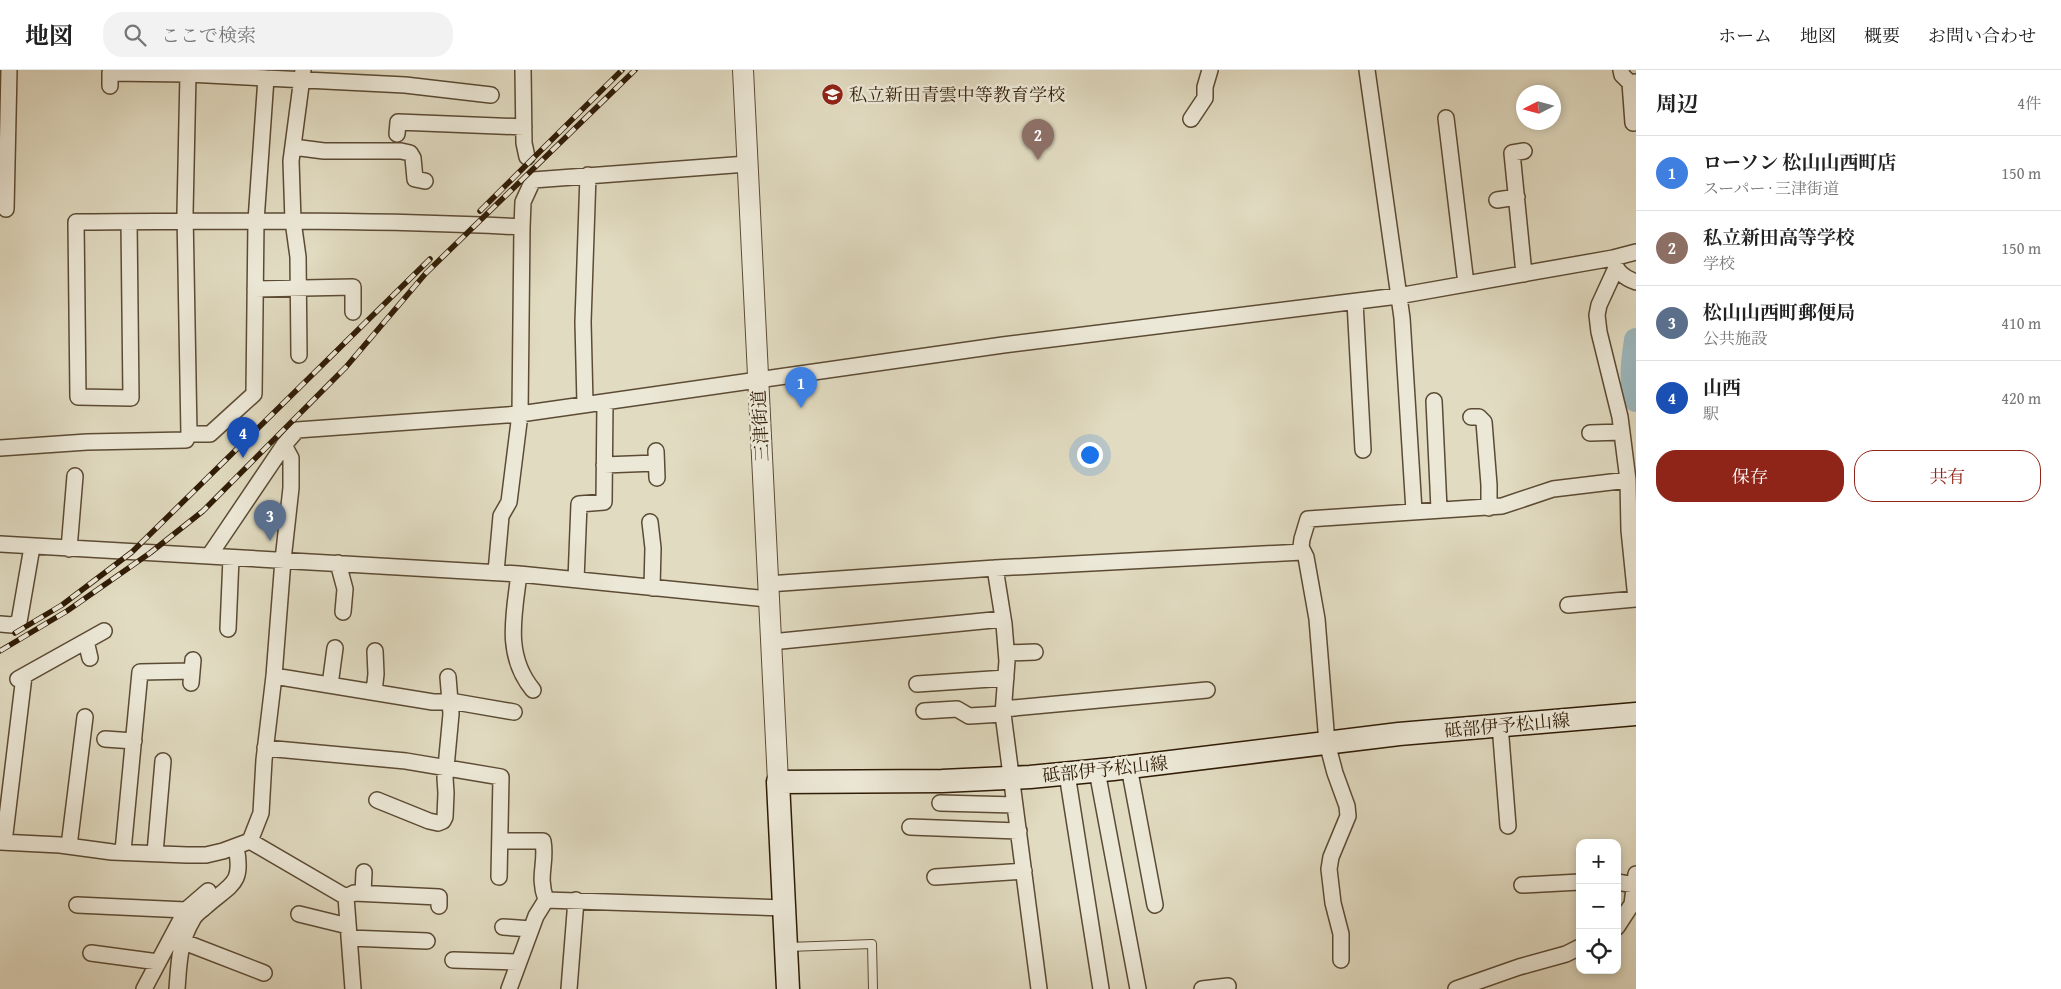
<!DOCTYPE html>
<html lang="ja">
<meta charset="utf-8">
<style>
body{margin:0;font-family:"Gentium Book Plus","Noto Serif JP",serif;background:#f2f2f2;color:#222}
.controls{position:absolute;right:15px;bottom:15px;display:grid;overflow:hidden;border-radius:10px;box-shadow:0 2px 8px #0003}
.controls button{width:45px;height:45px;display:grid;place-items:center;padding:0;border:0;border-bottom:1px solid #e0e0e0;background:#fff;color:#222;font:25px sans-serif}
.compass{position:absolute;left:1516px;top:15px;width:45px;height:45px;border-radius:50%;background:#fff;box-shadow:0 2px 8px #0003;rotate:264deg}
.you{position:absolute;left:1089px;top:384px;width:18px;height:18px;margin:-12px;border:4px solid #fff;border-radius:50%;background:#1a73e8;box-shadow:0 0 0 8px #1a73e833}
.badge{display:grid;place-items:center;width:32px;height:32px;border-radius:50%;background:#8f2418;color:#fff;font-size:16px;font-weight:700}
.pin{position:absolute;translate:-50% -41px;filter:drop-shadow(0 1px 2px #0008)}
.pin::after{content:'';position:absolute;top:26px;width:18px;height:15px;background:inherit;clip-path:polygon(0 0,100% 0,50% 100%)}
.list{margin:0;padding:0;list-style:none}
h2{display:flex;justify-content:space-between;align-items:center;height:65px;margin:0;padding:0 20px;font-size:21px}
h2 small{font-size:16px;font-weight:400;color:#767676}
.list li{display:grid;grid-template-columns:32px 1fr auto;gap:15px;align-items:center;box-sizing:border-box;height:75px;padding:0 20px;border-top:1px solid #e0e0e0}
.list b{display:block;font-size:19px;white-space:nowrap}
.list p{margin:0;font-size:16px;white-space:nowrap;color:#767676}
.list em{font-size:16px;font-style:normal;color:#767676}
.actions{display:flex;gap:10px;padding:15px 20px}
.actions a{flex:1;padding:11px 0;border:1px solid #8f2418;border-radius:20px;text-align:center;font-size:18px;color:#8f2418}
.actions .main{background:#8f2418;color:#fff}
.icon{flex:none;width:28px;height:28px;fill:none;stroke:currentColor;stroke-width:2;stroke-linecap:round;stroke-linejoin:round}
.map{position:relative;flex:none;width:1636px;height:919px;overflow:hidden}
header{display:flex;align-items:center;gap:30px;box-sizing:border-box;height:70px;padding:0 25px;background:#fff;border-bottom:1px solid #e0e0e0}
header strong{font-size:24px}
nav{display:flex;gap:28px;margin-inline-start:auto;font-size:18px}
.search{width:350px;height:45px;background:#f2f2f2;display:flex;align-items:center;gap:12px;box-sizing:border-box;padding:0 18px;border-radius:20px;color:#767676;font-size:19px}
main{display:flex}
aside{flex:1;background:#fff}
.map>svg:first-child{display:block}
</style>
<header>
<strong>地図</strong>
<div class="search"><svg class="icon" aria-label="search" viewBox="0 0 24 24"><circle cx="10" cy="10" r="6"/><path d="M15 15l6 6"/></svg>ここで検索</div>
<nav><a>ホーム</a><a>地図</a><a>概要</a><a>お問い合わせ</a></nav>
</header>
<main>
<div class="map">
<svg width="1636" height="919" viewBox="0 0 1636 919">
<rect width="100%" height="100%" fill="#e1dbc1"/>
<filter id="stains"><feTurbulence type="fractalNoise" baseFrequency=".004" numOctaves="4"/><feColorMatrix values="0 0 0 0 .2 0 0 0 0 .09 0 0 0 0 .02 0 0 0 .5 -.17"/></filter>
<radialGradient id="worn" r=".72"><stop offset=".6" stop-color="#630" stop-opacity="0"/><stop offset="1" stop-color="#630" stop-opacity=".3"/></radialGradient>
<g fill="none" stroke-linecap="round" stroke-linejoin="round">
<path stroke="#9bb8bf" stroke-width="24" d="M1636,270C1633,290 1630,311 1636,330"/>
<defs>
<path id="service" d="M788,877L872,874L873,919"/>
<path id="minor" d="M523,0L524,73L527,87
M1367,0L1402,248L1414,441
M1621,0L1622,5L1630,13L1636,12
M188,4L266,8L256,151L254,324L210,364H189L185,143Z
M266,8L405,15L491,25
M1630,13L1633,53
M110,16V3L188,4
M1446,48L1466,214
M1191,49L1205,28V17L1210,0
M397,64L398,52L524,57
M293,77L324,81H401L410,83L413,88L415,109L425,111
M1524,81L1512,83L1524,204
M1497,130L1517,127
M6,139L9,0
M129,152L131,328L78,327L76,152C224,151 373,149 522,157L523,132L533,110L747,94
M1613,190C1617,202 1624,208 1636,212
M255,219L353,217V242
M1355,232L1363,380
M299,285L298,187L293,151L291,91L303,0
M1434,331L1439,439
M585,334L583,252L588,105
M1471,347H1479L1484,352L1489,415V438
M1590,363L1622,362
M0,378L87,372L186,370L189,364
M656,381L657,408
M604,395L656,393
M650,452L653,478L652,518
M0,474L519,504L768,529
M69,479L75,406
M209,486L284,375L297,360L520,344L1003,275L1398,226L1613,188L1636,182
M338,493L345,519L343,542
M995,498L1004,554L1007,591L1003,644L1039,919
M496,502L501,446L509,432L520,344L522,157
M519,504C514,545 504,585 533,620
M576,510L579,434L604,432L605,332
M768,514L995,498L1302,482
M1568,535L1636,529L1629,460L1628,410L1620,347L1599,262L1597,245L1599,235L1616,198
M0,554L12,555L19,552L32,477
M228,559L231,488
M86,571L90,588
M771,572L1003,549
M1007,583L1035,582
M274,606L433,632H456L514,642
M18,609L104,561
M191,613L193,590
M917,614L1006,608
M330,615L335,578
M374,622L376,604L375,581
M1003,639L1207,620
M924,641L957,639L969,646L1003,644
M1500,655L1508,756
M105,669L134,671
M265,678L406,691L501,707L499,807
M1129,697L1155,835
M1097,701L1138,919
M1067,704L1101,919
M377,730L429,751L438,753L443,751L445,747L446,723L445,708L451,644L448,607
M940,733L1015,735
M910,757L1019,761
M250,771L346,827L353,919
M500,771H543C547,794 537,805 546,830
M0,772L60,775L112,782L187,785H206L223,781L250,771L261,743L264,690L274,606L283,490L291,418V388L284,375
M4,772L24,606
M69,776L85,647
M123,781L140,602L192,601
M155,783L163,691
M935,807L1024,801
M1617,812L1635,815
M1522,815L1580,812
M363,823L364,802
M346,827L354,823L439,827V836
M77,835L186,840
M299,844L348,856
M503,857L531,859
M1617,857L1632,834L1636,804
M349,868L427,871
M184,872L264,903
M91,883L158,892
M453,890L518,892
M1341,890V864L1333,833L1329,799L1331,787L1348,746L1347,736L1335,703L1327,673L1317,549L1306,487L1301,477L1302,469L1308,449L1502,436L1553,419L1628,410
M144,919L186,840L208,821
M177,919C179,893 179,872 193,849C195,845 200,841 204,838C230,814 244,816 236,777
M509,919L536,846L546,830L785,838
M569,919L576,830
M1202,919L1228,916
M1456,919L1519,897L1566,884L1580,877"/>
<path id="tertiary" d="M743,0L778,712"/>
<path id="secondary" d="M788,919L778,712L942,711L1030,707L1113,699L1399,664L1636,644"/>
</defs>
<use href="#service" stroke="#5c4b34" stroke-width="10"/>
<use href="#minor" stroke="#5c4b34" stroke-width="18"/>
<use href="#tertiary" stroke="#5c4b34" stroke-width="22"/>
<use href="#secondary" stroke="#2f1b05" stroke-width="25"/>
<use href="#service" stroke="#ece8d7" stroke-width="8"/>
<use href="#minor" stroke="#ece8d7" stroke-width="15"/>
<use href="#tertiary" stroke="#ece8d7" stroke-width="20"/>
<use href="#secondary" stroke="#ece8d7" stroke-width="22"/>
<defs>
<path id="rail" d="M480,141L622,0
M15,563L62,535L132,482L430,189
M0,581L67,541L150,483L203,441L346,297L426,203L635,0"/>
</defs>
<use href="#rail" stroke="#2f1b05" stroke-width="5.5"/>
<use href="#rail" stroke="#ece8d7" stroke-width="4" stroke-dasharray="11" stroke-linecap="butt"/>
</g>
<defs>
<symbol id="school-disc" viewBox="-11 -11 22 22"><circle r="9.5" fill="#8f2418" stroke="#ece8d7"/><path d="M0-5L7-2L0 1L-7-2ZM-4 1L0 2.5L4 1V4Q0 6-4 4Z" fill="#fff"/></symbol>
</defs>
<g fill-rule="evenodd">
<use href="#school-disc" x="820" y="12" width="25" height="25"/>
</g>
<g text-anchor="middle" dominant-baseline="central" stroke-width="5" stroke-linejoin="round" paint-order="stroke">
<g font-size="18" fill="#2f1b05" stroke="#ece8d7" text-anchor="start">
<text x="849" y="24">私立新田青雲中等教育学校</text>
</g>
<g font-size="18" fill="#2f1b05" stroke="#ece8d7">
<text transform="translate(760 356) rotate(-93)">三津街道</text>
<text transform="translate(1507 655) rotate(-5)">砥部伊予松山線</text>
<text transform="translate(1105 699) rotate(-6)">砥部伊予松山線</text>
</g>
</g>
<rect width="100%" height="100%" filter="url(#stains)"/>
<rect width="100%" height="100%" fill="url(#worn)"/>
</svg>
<div class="controls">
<button>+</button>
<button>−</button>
<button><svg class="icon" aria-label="locate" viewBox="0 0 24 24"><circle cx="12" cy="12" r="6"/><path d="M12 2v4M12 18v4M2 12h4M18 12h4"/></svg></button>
</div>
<svg class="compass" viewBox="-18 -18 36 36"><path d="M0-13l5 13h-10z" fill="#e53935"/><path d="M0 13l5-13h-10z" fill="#767676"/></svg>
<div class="you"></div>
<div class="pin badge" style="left:801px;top:338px;background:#3f7fe0">1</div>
<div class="pin badge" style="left:1038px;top:90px;background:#8d6e63">2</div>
<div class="pin badge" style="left:270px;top:471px;background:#5c6f8a">3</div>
<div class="pin badge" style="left:243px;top:388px;background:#1a4fb4">4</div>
</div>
<aside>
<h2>周辺<small>4件</small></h2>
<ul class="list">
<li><span class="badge" style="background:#3f7fe0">1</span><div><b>ローソン 松山山西町店</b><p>スーパー · 三津街道</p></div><em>150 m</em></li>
<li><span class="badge" style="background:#8d6e63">2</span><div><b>私立新田高等学校</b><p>学校</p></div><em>150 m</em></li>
<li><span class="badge" style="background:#5c6f8a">3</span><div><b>松山山西町郵便局</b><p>公共施設</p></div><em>410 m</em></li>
<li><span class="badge" style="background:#1a4fb4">4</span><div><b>山西</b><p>駅</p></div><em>420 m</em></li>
</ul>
<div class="actions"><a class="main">保存</a><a>共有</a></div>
</aside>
</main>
